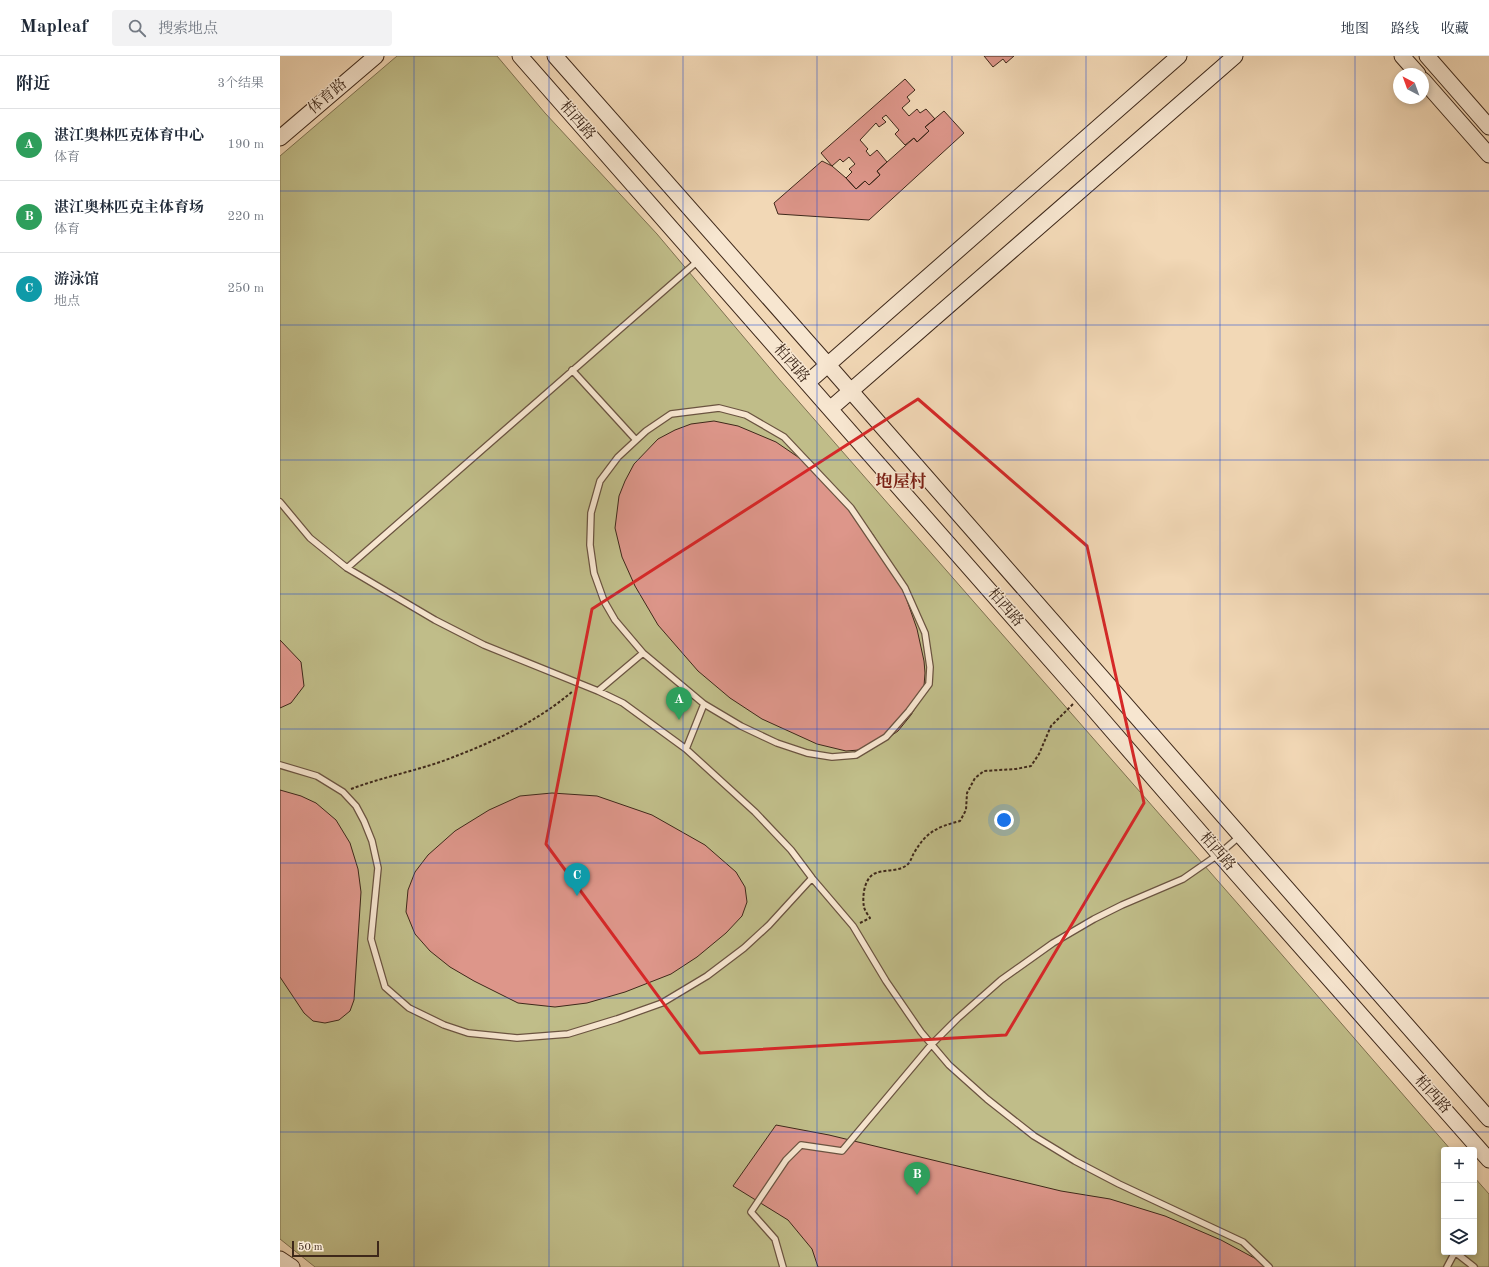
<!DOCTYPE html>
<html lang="zh">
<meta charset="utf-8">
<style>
body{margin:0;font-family:"Old Standard TT","Noto Serif SC",serif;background:#f2f2f3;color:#1f2937}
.controls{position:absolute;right:12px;bottom:12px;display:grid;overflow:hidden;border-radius:4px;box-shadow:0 2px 6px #0003}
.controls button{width:36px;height:36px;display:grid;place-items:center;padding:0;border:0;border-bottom:1px solid #e0e1e3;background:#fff;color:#1f2937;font:20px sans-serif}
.compass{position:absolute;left:1113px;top:12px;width:36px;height:36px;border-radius:50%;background:#fff;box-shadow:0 2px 6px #0003;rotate:319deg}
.scale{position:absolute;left:12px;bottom:10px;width:87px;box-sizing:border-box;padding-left:4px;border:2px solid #3e281a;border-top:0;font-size:11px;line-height:14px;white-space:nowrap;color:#3e281a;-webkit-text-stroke:3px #f7e6d0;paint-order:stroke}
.you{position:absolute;left:724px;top:764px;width:14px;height:14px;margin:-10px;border:3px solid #fff;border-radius:50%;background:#1a73e8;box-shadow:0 0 0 6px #1a73e833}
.badge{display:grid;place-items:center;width:26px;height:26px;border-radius:50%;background:#0b8043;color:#fff;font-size:13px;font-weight:700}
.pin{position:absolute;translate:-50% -33px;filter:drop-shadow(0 1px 2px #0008)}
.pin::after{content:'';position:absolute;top:21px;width:14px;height:12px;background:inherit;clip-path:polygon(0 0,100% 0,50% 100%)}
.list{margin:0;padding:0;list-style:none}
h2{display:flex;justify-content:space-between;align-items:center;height:52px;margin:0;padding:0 16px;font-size:17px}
h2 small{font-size:13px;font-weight:400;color:#747a83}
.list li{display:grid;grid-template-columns:26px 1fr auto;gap:12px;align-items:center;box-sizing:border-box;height:72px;padding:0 16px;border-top:1px solid #e0e1e3}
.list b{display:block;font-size:15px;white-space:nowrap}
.list p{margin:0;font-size:13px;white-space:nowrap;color:#747a83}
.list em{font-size:13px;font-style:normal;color:#747a83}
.icon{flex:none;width:22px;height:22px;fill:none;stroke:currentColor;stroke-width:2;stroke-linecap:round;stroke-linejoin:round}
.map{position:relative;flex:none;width:1209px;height:1211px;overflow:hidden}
header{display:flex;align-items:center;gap:24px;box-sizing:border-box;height:56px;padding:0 20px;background:#fff;border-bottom:1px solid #e0e1e3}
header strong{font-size:19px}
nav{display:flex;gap:22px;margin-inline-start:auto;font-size:14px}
.search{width:280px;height:36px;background:#f2f2f3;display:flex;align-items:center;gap:10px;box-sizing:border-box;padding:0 14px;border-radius:4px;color:#747a83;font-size:15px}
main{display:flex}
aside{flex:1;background:#fff}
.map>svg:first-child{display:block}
</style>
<header>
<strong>Mapleaf</strong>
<div class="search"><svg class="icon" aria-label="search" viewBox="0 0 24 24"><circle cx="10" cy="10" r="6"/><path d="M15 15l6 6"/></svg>搜索地点</div>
<nav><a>地图</a><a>路线</a><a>收藏</a></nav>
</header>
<main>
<aside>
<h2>附近<small>3个结果</small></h2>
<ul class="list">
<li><span class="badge" style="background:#2e9e5b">A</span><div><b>湛江奥林匹克体育中心</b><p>体育</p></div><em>190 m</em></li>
<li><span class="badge" style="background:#2e9e5b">B</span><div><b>湛江奥林匹克主体育场</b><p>体育</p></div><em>220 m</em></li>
<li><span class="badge" style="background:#0f9aa8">C</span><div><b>游泳馆</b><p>地点</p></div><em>250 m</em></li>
</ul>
</aside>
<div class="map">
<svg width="1209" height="1211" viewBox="0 0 1209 1211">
<rect width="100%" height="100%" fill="#f2d8b6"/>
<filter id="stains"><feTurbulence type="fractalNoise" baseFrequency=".005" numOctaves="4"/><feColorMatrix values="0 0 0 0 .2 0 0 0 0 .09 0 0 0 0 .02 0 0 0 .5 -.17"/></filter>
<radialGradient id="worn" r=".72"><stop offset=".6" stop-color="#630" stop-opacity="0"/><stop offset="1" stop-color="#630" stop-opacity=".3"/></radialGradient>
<path fill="#c0bd89" stroke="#7f7252" d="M117,0H217L265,57L377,178L499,323L958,848L1171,1094H1164V1196H1194V1121L1209,1138V1211H35L0,1183V100Z"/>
<path fill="#dd968a" stroke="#3e281a" d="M704,0H734L726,7L723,3L713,11Z
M625,23L635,34L627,41L630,45L622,52L629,60L637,53L640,57L646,53L655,63L645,71L649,75L637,86L634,82L625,89L615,78L619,74L606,59L602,62L606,66L599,71L596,67L580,84L588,93L586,95L590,100L597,94L607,106L597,115L600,119L589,129L585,125L576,133L566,122L572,116L569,113L575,108L569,101L563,106L560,103L552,110L541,97Z
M664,55L684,77L589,164L498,158L494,147L542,105L552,110L566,122L576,133L585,125L589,129L600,119L597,115L634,82L637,86L649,75L645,71Z
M434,365L458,370L496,386L537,414L565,441L594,480L623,533L637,573L644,605L645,617L644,630L640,644L631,659L618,675L604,685L579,694L566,695L537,688L482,663L450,642L418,615L378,569L355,530L342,501L335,472L339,440L345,425L354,408L378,383L395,374L411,368Z
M0,584L21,606L24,630L11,647L0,652Z
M0,734L21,740L36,747L56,764L70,787L78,813L81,836L74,944L70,955L59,964L45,967L33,965L24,957L0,921Z
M272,737L317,740L372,759L425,789L456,816L465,831L467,846L462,860L446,877L417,901L391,918L345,936L307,947L275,951L238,947L194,925L170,911L150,895L135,878L126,856L128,834L135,816L148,799L175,775L209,754L240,740Z
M496,1069L549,1079L781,1135L830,1143L885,1160L941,1184L978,1204L986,1211H538L532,1193L508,1164L453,1130Z"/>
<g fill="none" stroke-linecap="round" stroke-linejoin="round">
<defs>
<path id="lane" d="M292,314L356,384
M439,352L466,359L504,381L571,452L625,532L645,577L650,611L649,628L629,655L606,681L576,699L552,701L527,697L497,687L461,670L424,648L363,597L335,564L324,545L314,517L310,489L311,457L320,425L338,401L366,375L391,358Z
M0,446L30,482L67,512L155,564L204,589L318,635L343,647L406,693L475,756L511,794L532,822L573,870L606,925L641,976L669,1009L707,1043L754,1080L795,1105L839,1128L963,1186L989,1211
M67,512L419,204
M318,635L363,597
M406,693L424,648
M0,709L37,720L63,736L76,750L84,765L92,785L98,812L91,883L105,931L129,952L164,969L188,977L237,982L288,978L337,963L382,947L427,920L464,892L489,869L532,822
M503,1211L495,1183L471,1156L506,1104L521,1089L562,1095L651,989L678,962L721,924L773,887L814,863L842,849L903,823L939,798L960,780
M1167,1211L1175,1196L1194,1211"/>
<path id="secondary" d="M240,0L802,640L939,798L1209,1104
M275,0L548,309L1209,1063
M1122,0L1138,18
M1147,0L1209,71
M1143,24L1209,99
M0,82L96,0
M527,327L899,0
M550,353L955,0
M0,1203L12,1211"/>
</defs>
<use href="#lane" stroke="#6b5441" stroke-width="8"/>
<use href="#secondary" stroke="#3e281a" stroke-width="17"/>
<path stroke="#3e281a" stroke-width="2" stroke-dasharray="3 2" stroke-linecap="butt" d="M71,733C105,720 142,714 176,700C218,684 259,664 293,635
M580,867L590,862C588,859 585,855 584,851C582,841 584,821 596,817C606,813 620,816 628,808C631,805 632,800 634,797C646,776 657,771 680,765L686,754L687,737L695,722L704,715L736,713L751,710L759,698L771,670L793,648"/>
<use href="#lane" stroke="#f7e6d0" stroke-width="5.5"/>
<use href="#secondary" stroke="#f7e6d0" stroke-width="15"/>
</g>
<path fill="none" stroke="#d62828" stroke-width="3" stroke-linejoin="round" d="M638,343L807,490L864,747L726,979L420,997L266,788L312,553Z"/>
<path fill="none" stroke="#1d4ed8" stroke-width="1" stroke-opacity="0.55" d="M134,0V1211M269,0V1211M403,0V1211M537,0V1211M672,0V1211M806,0V1211M940,0V1211M1075,0V1211M0,135H1209M0,269H1209M0,404H1209M0,538H1209M0,673H1209M0,807H1209M0,942H1209M0,1076H1209"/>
<g text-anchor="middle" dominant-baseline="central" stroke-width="3" stroke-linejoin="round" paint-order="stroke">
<g font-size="15" fill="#3e281a" stroke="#f7e6d0">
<text transform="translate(48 41) rotate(-40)">体育路</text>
<text transform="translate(297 65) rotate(49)">柏西路</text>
<text transform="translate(511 308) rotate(49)">柏西路</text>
<text transform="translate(725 552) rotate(49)">柏西路</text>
<text transform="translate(937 796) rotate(49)">柏西路</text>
<text transform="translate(1152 1039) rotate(48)">柏西路</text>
</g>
<g font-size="17" font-weight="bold" fill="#7a1f14" stroke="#f7e6d0">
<text x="621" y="426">垉屋村</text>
</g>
</g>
<rect width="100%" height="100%" filter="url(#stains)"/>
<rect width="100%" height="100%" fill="url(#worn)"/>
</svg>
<div class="controls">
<button>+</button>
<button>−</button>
<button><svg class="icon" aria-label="layers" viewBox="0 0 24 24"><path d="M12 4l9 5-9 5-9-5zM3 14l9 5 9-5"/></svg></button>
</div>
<svg class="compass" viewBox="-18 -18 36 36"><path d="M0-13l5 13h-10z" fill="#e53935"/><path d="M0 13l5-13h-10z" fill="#747a83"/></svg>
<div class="scale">50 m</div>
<div class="you"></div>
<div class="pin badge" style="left:399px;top:664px;background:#2e9e5b">A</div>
<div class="pin badge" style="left:637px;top:1139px;background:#2e9e5b">B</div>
<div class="pin badge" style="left:297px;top:840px;background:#0f9aa8">C</div>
</div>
</main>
